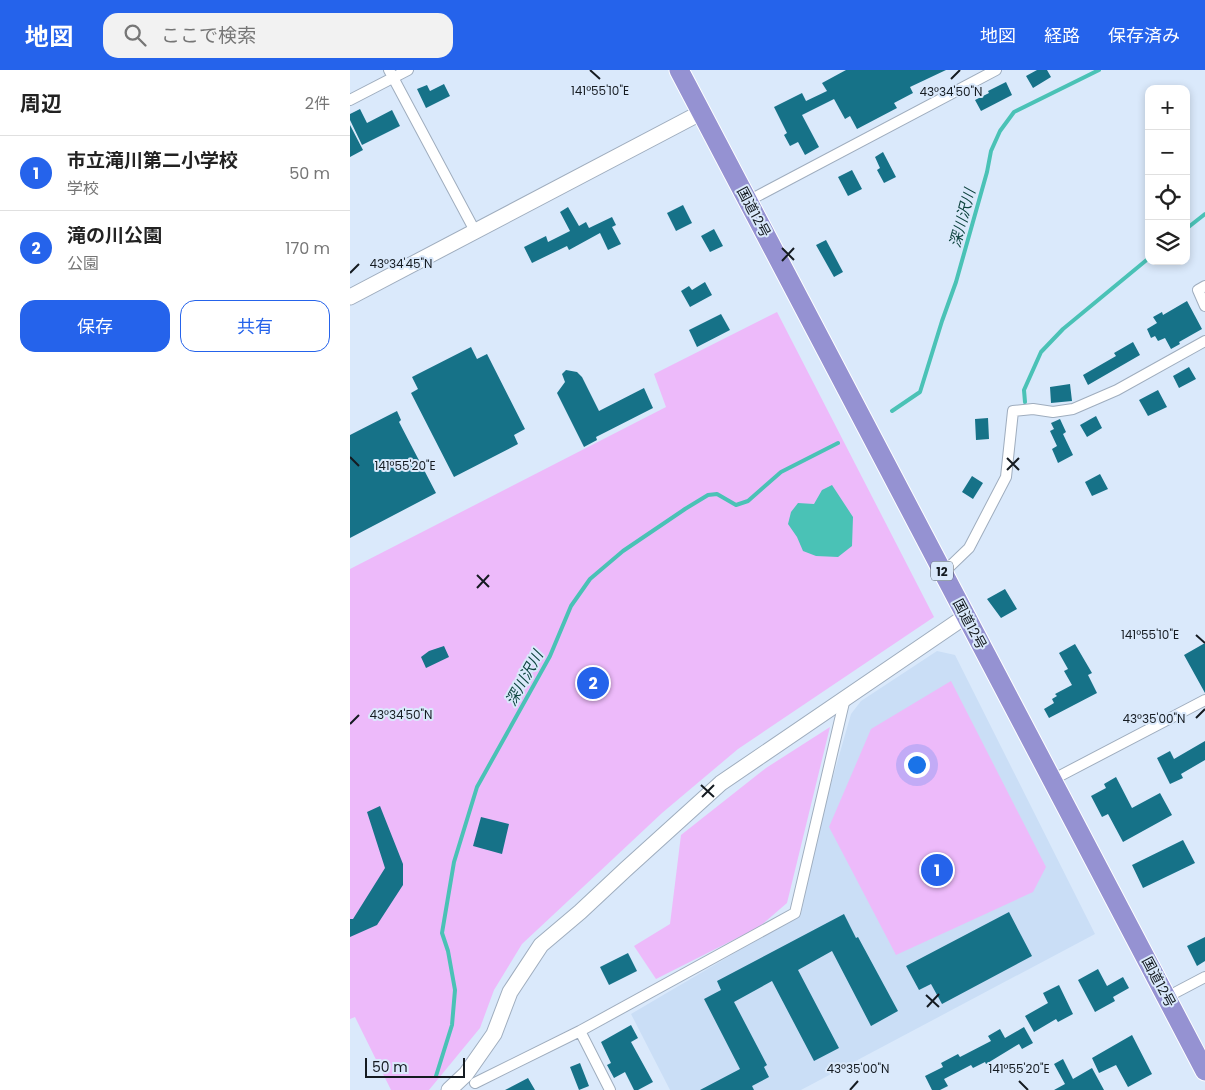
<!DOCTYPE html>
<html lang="ja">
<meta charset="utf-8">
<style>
body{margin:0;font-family:Poppins,"Noto Sans JP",sans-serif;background:#f2f2f2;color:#222}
.controls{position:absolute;right:15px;top:15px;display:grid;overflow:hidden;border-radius:10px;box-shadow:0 2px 8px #0003}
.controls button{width:45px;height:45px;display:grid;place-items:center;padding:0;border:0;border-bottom:1px solid #e0e0e0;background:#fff;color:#222;font:25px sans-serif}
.scale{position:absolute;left:15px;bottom:12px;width:100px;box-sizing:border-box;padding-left:5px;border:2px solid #151b21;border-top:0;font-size:14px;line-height:18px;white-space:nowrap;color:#151b21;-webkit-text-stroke:4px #dae9fb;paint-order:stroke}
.you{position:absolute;left:566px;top:694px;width:18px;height:18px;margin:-12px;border:4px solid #fff;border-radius:50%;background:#1a73e8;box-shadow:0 0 0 8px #1a73e833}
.badge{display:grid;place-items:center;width:32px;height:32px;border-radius:50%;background:#2563eb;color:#fff;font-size:16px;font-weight:700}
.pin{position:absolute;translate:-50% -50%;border:2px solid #fff;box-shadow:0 1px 5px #0006}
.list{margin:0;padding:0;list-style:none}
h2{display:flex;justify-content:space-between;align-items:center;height:65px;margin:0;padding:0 20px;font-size:21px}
h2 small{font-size:16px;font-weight:400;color:#767676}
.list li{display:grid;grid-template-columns:32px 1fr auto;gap:15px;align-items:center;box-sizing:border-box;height:75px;padding:0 20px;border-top:1px solid #e0e0e0}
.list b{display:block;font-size:19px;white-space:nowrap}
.list p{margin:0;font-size:16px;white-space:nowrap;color:#767676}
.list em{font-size:16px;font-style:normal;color:#767676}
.actions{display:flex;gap:10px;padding:15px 20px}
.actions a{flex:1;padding:11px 0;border:1px solid #2563eb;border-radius:15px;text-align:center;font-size:18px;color:#2563eb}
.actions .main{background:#2563eb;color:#fff}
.icon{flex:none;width:28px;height:28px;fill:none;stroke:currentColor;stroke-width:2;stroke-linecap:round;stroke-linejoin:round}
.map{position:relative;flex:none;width:855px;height:1020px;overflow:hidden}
header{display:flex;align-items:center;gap:30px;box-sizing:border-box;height:70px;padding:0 25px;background:#2563eb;color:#fff}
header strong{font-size:24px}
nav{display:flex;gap:28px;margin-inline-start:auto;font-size:18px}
.search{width:350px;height:45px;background:#f2f2f2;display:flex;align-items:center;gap:12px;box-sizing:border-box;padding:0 18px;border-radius:15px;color:#767676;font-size:19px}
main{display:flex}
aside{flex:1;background:#fff}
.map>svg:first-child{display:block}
</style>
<header>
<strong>地図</strong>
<div class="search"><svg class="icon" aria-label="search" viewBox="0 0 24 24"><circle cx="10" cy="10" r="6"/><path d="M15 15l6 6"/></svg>ここで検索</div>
<nav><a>地図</a><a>経路</a><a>保存済み</a></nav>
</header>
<main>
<aside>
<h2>周辺<small>2件</small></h2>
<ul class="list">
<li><span class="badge">1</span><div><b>市立滝川第二小学校</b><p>学校</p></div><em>50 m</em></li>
<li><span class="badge">2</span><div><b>滝の川公園</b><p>公園</p></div><em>170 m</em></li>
</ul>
<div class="actions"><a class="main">保存</a><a>共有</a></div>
</aside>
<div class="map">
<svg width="855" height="1020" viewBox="0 0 855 1020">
<rect width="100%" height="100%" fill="#dae9fb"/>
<path fill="#cadef6" d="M587,581L605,585L745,864L451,1020H320L281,944L451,844L469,756L501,644L511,631Z"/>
<path fill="#edbafa" d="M427,242L584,547L388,679L312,743L248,803L172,874L144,920L130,958L79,1020H41L5,947L0,949V499L316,337L304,304Z
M601,611L696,797L683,822L546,885L479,757L521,659Z
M480,657L437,833L409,857L306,909L284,876L320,854L331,765L416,698Z"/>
<path fill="#4ac2b6" d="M482,415L503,447L502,476L488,487L466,486L453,481L447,467L438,454L441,442L448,433L464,434L472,420Z"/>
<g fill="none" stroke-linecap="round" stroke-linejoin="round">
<path stroke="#4ac2b6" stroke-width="4" d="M836,159L855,144
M675,332L674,320L691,282L713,259L799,188
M542,341L570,322L592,251L606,212L637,102L641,81L650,61L664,42L749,0
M86,1006L102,955L105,920L98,881L92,863L104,792L127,717L200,586L221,536L240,509L273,481L335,439L358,425L367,424L386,435L398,431L431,402L488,373"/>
</g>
<path fill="#167288" d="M496,0H596L560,17L563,23L544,33L547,38L507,59L500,46L495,49L484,29L452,45L469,77L455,85L448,72L440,76L434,65L437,63L424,37L452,23L456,31L477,21L472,13Z
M687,0H697L701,7L683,18L676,6Z
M656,12L662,25L631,41L625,30L639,23L638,21Z
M94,14L100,26L76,38L67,19L77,15L80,21Z
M10,39L17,53L42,40L50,56L12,75L0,50V44Z
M0,55L13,80L0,87Z
M533,82L546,107L534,113L527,100L530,98L525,87Z
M502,100L512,119L498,126L488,107Z
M333,135L342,153L326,161L317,143Z
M218,137L229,156L236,152L239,158L262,147L266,155L262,157L271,174L258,180L250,163L219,180L217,176L182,193L174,177L196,166L198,172L220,161L210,142Z
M364,159L373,176L360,182L351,166Z
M476,170L493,202L484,207L466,175Z
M355,212L362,225L340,237L331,221L339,216L342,220Z
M837,231L852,259L829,272L830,274L821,279L815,268L808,271L805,266L801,268L797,259L807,253L803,247L812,242L813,245Z
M371,244L380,260L347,277L339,260Z
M783,272L790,285L738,315L733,305L766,286L764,283Z
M121,277L127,289L137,284L175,359L164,365L168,374L104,407L61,323L68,319L62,307Z
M839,297L846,309L829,318L823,306Z
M216,300L227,302L232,307L249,341L294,318L303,338L246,367L247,370L234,377L207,323L215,312L212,304Z
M720,314L722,331L701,333L700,317Z
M808,320L817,337L798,346L789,330Z
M47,341L51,350L49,352L86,423L0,468V365Z
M746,346L752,358L737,367L730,355Z
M638,348L639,369L626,370L625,349Z
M710,349L716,362L713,364L723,385L708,393L702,379L707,376L700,361L704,359L701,353Z
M750,404L758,419L742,426L735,412Z
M622,406L633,413L623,429L612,422Z
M655,519L667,539L651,548L637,529Z
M855,573V623L834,585Z
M725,574L742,603L738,605L747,623L699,648L694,639L704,633L702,629L707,626L705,624L722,615L714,601L718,599L709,583Z
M94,576L99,587L76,598L71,587L79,581Z
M855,671V690L831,704L833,708L820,714L807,688L820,681L824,689Z
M766,707L782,738L810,723L822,745L773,772L758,744L752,747L741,726L756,718L754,714Z
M30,736L53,794V815L27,855L0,867V849H3L35,798L17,742Z
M131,747L159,754L152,784L123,776Z
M833,770L845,793L793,818L782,795Z
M659,842L682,886L592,934L581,914L569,920L556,896Z
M494,844L506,868L508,867L548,941L521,956L482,881L448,900L489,978L464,991L422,911L384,932L417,995L414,997L419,1007L402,1016L404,1020H350L390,999L354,929L371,920L367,911Z
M855,867V891L847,896L837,876Z
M278,883L287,901L259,915L250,897Z
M748,899L757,916L773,907L779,918L763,927L765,931L745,942L728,910Z
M709,915L723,944L708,952L706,949L684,962L675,946L698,933L693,923Z
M281,955L288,968L281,972L303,1012L288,1020H284L275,1002L264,1008L257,995L261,993L251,972Z
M674,957L683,973L672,979L669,974L636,994L635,992L623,998L621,995L594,1009L598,1016L590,1020H582L575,1006L593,997L591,993L608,984L610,987L641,971L638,966L650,959L655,968Z
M782,965L802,1004L778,1017L766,995L749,1003L742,988Z
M713,989L723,1009L742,998L754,1020H704L715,1014L704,994Z
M230,993L239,1016L229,1020L220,997Z
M178,1008L185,1020H155Z"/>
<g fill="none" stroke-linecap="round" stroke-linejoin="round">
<defs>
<path id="street" d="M39,0L125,161
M0,30L58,0
M398,131L646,0
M855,216L848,220L855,236
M593,503L619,478L656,407L663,341L683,339L703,342L723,339L767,320L855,271
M702,710L855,630
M817,927L855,907
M230,961L260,1020
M125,1013L230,961L445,843L495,628"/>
<path id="secondary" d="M0,227L352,42
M99,1020L116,1004L144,964L160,922L191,875L230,842L276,799L371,713L616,546"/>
<path id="highway" d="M329,0L855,1001"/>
</defs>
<use href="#street" stroke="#9fadbe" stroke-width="12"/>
<use href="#secondary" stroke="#9fadbe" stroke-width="17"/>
<use href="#highway" stroke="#fff" stroke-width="21"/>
<use href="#street" stroke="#fff" stroke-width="10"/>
<use href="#secondary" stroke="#fff" stroke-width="15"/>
<use href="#highway" stroke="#9592d2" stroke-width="19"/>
</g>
<path fill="none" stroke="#151b21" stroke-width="2" d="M240,0L250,9M601,9L610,0M432,178L444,190M432,191L444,178M0,203L9,194M0,387L9,396M657,388L669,400M657,400L669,388M127,505L139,517M127,518L139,505M846,565L855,573M846,648L855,639M0,654L9,645M351,715L364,727M352,727L364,715M576,925L589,937M577,937L589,924M669,1011L678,1020M500,1020L508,1011"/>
<g text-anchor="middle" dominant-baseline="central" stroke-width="4" stroke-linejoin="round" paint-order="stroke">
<rect fill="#dae9fb" stroke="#505962" stroke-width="1" x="581" y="491.5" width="22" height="19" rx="4"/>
<g font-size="12" font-weight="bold" fill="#151b21">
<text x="592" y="501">12</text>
</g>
<g font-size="14" fill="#151b21" stroke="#dae9fb">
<text transform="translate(404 142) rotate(62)">国道12号</text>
<text transform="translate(620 554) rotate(62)">国道12号</text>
<text transform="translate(809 912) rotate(62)">国道12号</text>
</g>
<g font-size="15" font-style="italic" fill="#0e443f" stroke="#dae9fb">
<text transform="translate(612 148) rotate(-75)">深川沢川</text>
<text transform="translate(174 608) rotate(-61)">深川沢川</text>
</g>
</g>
<g font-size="12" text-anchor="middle" fill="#151b21" stroke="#dae9fb" stroke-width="4" stroke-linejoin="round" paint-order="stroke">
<text x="250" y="25">141°55'10"E</text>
<text x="601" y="26">43°34'50"N</text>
<text x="51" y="198">43°34'45"N</text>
<text x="55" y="400">141°55'20"E</text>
<text x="800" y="569">141°55'10"E</text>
<text x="51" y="649">43°34'50"N</text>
<text x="804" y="653">43°35'00"N</text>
<text x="508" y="1003">43°35'00"N</text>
<text x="669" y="1003">141°55'20"E</text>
</g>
</svg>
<div class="controls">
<button>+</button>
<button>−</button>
<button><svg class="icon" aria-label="locate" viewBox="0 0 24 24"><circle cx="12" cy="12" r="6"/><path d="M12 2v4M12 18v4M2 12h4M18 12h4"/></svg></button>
<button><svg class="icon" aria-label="layers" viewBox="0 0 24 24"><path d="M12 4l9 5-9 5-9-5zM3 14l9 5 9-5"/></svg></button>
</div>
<div class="scale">50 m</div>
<div class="you"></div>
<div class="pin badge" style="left:587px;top:800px">1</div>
<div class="pin badge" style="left:243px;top:613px">2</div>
</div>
</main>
